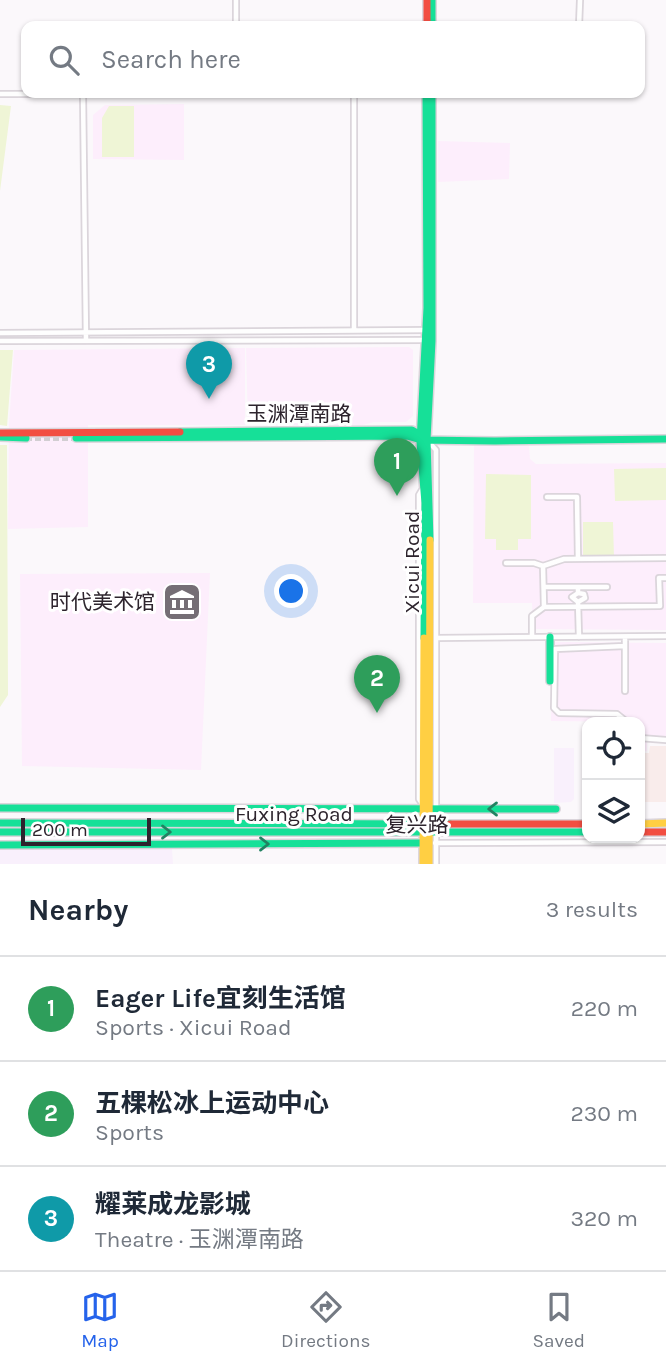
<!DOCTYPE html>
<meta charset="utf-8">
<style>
body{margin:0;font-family:Karla,"Noto Sans SC",sans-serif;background:#f6f6f7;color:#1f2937}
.controls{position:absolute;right:21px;bottom:21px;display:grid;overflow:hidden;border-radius:14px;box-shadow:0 2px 5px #0004}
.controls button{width:63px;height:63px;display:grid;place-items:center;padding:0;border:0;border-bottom:2px solid #e0e1e3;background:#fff;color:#1f2937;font:35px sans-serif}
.scale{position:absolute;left:21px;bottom:18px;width:130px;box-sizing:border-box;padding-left:7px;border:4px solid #2d242d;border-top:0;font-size:19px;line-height:24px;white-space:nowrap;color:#2d242d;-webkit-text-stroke:5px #fff;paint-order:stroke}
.you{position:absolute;left:292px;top:592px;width:24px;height:24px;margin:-18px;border:5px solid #fff;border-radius:50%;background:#1a73e8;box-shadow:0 0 0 10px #1a73e833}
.badge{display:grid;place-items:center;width:46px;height:46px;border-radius:50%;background:#2563eb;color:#fff;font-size:23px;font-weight:700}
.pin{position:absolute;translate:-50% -58px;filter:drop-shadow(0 2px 4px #0008)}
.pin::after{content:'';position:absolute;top:37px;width:24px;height:21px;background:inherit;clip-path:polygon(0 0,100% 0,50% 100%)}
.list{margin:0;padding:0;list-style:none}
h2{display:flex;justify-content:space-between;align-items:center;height:91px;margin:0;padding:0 28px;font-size:30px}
h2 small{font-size:23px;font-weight:400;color:#747a83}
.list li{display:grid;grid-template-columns:46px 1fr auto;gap:21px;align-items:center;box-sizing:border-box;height:105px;padding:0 28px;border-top:2px solid #e0e1e3}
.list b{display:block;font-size:26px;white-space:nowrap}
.list p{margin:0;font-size:23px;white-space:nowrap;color:#747a83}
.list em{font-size:23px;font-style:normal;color:#747a83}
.icon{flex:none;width:38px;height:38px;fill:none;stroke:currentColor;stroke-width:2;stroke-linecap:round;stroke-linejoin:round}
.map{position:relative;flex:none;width:666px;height:864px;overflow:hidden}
.search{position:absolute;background:#fff;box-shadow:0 2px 5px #0004;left:21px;right:21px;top:21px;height:77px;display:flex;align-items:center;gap:18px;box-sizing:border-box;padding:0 24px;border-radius:14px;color:#747a83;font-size:26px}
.sheet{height:406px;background:#fff}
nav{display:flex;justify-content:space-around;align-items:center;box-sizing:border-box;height:98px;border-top:2px solid #e0e1e3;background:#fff;font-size:19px;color:#747a83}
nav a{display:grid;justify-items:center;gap:4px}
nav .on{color:#2563eb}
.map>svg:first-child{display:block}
</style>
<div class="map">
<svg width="666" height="864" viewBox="0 0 666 864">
<rect width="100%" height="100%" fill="#fbf8fb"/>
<path fill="#fdeefc" d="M184,104V160L93,159V115L105,105Z
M438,141L510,143L509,179L438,182Z
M409,347L413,350V416L406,422H374L363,425H248L246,348Z
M245,348V425H88V527L8,529L9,425L14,350Z
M474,445L529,446L530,459L536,464L666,463V630L533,629L532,603H473Z
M210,573L201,770L22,766L20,574Z
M552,642L666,643V743L647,742V751L640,752V722L551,721Z"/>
<path fill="#f9eceb" d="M650,746H666V802H640V753H649Z"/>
<path fill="#f9f0fc" d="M554,748H574V799L571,802L554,803Z
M0,849H172L173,864H0Z"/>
<path fill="#eff5d6" d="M0,105L11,106L0,191Z
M109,106H134V157H102V118Z
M0,350H13L7,426L0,425Z
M0,445H7L8,695L0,707Z
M666,468V500L615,501L614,469Z
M486,474L531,475V539H518V550H496V539H485Z
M583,522H613L614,558H583Z"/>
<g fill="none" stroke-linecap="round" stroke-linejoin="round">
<path stroke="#d2ced2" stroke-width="6" stroke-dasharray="6 3" stroke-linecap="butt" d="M26,438H76"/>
<defs>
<path id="street" d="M236,26V0
M579,26L580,0
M0,94L461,93
M83,94L86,340
M354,330V94
M0,333L428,330
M0,341L426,340
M428,441L436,450V864
M422,490L419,495V799L423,805
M547,497H577L578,559
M506,563H534L543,566L564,559L666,558
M543,566L544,607L660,606L659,578H666
M544,587H607
M578,602L579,637
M578,602L572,597L578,593V587
M578,602L585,598L584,594L578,593
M532,637V616L544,607
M625,637V646L555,649L554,708L559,713L617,714L627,722
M436,638L666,636
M625,691V646
M640,738L666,740
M435,843L666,842"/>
<path id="fast" d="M432,0V26
M180,432L412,430L423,436
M0,437L26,438
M76,438L407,436L421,440L495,441L666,439
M430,540L427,440L432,341V93
M550,637V681
M424,638L425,503L420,442L427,308L426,93
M0,808L556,809
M0,823L450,824
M0,832H587
M0,845L423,843"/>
<path id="slow" d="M640,824L666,823
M423,864L424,638
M429,864L430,540"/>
<path id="jam" d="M427,0V26
M0,433L180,432
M450,824H587
M640,832H666"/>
</defs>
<use href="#street" stroke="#dbd5db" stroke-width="8"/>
<use href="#fast" stroke="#dbd5db" stroke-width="10"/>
<use href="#slow" stroke="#dbd5db" stroke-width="10"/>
<use href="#jam" stroke="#dbd5db" stroke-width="10"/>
<use href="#street" stroke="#fefefe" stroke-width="4.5"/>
<use href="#fast" stroke="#16e098" stroke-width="7"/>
<use href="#slow" stroke="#ffcf43" stroke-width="7"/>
<use href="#jam" stroke="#f24e42" stroke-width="7"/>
</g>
<defs><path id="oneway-chevron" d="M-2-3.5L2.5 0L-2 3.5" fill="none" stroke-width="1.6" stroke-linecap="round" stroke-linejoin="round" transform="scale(1.75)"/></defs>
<g stroke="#228262">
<use href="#oneway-chevron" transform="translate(493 809) rotate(180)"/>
<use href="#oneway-chevron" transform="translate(166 832)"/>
<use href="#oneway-chevron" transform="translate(264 844)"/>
</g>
<defs>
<symbol id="museum-square" viewBox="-11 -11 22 22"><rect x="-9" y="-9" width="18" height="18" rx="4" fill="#756e75" stroke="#fff"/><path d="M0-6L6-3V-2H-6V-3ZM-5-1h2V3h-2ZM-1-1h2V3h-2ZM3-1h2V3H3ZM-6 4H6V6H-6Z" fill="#fff"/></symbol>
</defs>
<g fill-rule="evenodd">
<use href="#museum-square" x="160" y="580" width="44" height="44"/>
</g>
<g text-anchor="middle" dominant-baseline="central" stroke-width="6" stroke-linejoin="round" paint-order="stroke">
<g font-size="21" fill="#2d242d" stroke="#fff">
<text x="299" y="414">玉渊潭南路</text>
<text transform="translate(412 562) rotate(-90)">Xicui Road</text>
<text x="294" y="814">Fuxing Road</text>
<text x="417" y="825">复兴路</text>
</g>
<g font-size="21" fill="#2d242d" stroke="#fff" text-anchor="end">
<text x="155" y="602">时代美术馆</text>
</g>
</g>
</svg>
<div class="controls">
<button><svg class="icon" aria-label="locate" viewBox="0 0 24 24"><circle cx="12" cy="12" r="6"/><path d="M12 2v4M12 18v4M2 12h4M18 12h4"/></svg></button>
<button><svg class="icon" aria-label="layers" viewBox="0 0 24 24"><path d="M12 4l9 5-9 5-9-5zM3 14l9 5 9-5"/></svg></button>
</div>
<div class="scale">200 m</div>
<div class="you"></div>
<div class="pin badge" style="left:397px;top:496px;background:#2e9e5b">1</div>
<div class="pin badge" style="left:377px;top:713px;background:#2e9e5b">2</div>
<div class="pin badge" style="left:209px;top:399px;background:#0f9aa8">3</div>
<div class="search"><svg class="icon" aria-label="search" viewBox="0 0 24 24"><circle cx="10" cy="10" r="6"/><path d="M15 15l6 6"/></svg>Search here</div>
</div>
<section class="sheet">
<h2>Nearby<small>3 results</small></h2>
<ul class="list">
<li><span class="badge" style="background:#2e9e5b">1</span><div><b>Eager Life宜刻生活馆</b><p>Sports · Xicui Road</p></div><em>220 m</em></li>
<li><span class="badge" style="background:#2e9e5b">2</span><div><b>五棵松冰上运动中心</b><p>Sports</p></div><em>230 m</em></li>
<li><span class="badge" style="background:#0f9aa8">3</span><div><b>耀莱成龙影城</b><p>Theatre · 玉渊潭南路</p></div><em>320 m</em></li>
</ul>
</section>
<nav>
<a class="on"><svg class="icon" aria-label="map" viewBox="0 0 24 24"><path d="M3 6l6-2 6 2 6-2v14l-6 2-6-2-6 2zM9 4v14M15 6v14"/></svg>Map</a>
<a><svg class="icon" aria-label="directions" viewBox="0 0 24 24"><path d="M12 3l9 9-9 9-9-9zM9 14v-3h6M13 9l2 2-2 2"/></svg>Directions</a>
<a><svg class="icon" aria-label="saved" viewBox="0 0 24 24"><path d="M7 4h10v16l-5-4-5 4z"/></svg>Saved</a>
</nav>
